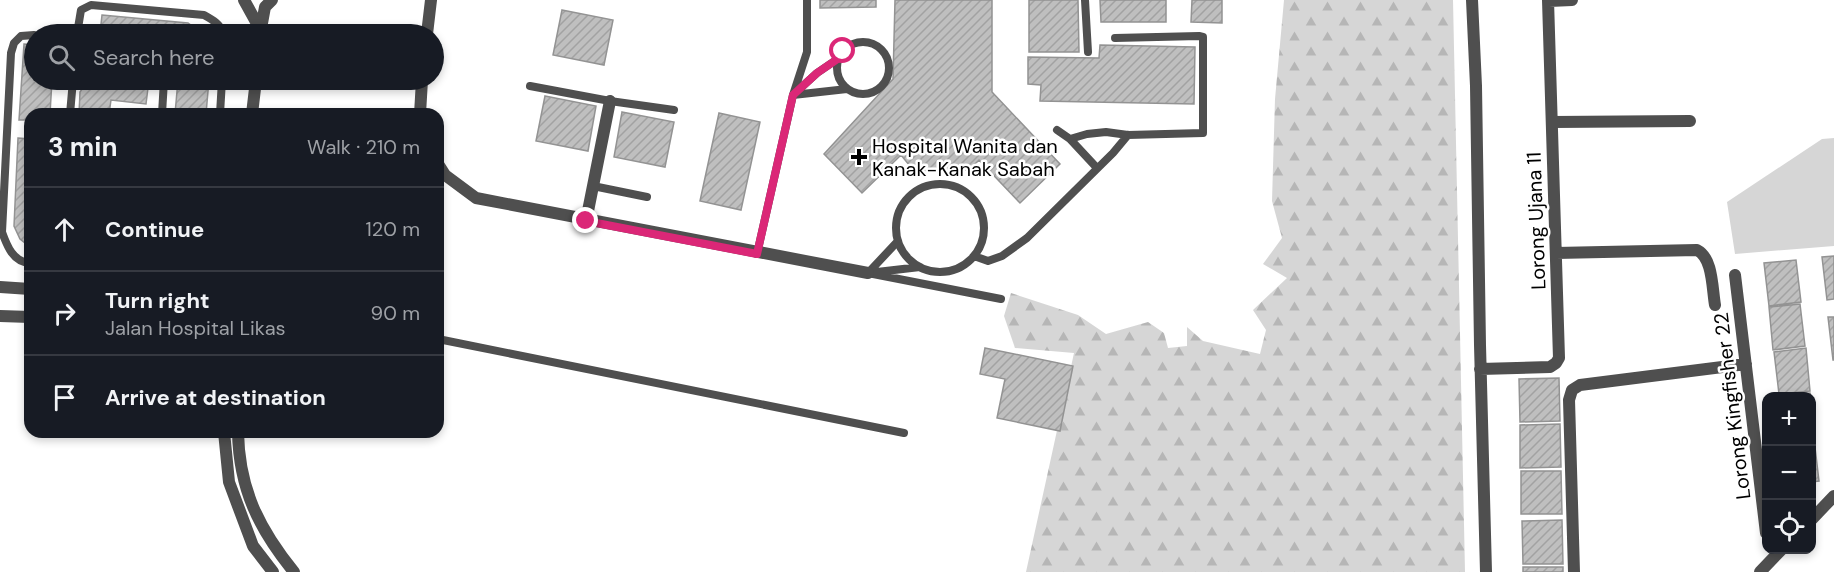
<!DOCTYPE html>
<meta charset="utf-8">
<style>
body{margin:0;font-family:"DM Sans",sans-serif;background:#20242c;color:#f1f3f6}
.controls{position:absolute;right:18px;bottom:18px;display:grid;overflow:hidden;border-radius:12px;box-shadow:0 3px 9px #0003}
.controls button{width:54px;height:54px;display:grid;place-items:center;padding:0;border:0;border-bottom:2px solid #363941;background:#171b24;color:#f1f3f6;font:30px sans-serif}
.stop{position:absolute;width:18px;height:18px;margin:-14px;border:4px solid #db2777;border-radius:50%;background:#fff}
.stop.end{background:#db2777;border-color:#fff;box-shadow:0 2px 6px #0008}
.list{margin:0;padding:0;list-style:none}
h2{display:flex;justify-content:space-between;align-items:center;height:78px;margin:0;padding:0 24px;font-size:26px}
h2 small{font-size:20px;font-weight:400;color:#9ea1a6}
.list li{display:grid;grid-template-columns:39px 1fr auto;gap:18px;align-items:center;box-sizing:border-box;height:84px;padding:0 24px;border-top:2px solid #363941}
.list b{display:block;font-size:22px;white-space:nowrap}
.list p{margin:0;font-size:20px;white-space:nowrap;color:#9ea1a6}
.list em{font-size:20px;font-style:normal;color:#9ea1a6}
.icon{flex:none;width:33px;height:33px;fill:none;stroke:currentColor;stroke-width:2;stroke-linecap:round;stroke-linejoin:round}
.map{position:relative;flex:none;width:1834px;height:572px;overflow:hidden}
.search{position:absolute;background:#171b24;box-shadow:0 3px 9px #0003;left:24px;top:24px;width:420px;height:66px;display:flex;align-items:center;gap:15px;box-sizing:border-box;padding:0 21px;border-radius:33px;color:#9ea1a6;font-size:22px}
.panel{position:absolute;background:#171b24;box-shadow:0 3px 9px #0003;left:24px;top:108px;width:420px;height:330px;border-radius:18px}
.map>svg:first-child{display:block}
</style>
<div class="map">
<svg width="1834" height="572" viewBox="0 0 1834 572">
<defs>
<pattern id="forest-firs" width="22" height="20" patternUnits="userSpaceOnUse" patternTransform="scale(1.5)"><rect width="22" height="20" fill="#d6d6d6"/><path d="M5 1l3.5 6h-7zM16 11l3.5 6h-7z" fill="#b6b6b6"/></pattern>
<pattern id="building-hatch" width="6" height="6" patternUnits="userSpaceOnUse" patternTransform="scale(1.5)"><rect width="6" height="6" fill="#bfbfbf"/><path d="M-1 1l2-2M0 6l6-6M5 7l2-2" fill="none" stroke="#a2a2a2"/></pattern>
</defs>
<rect width="100%" height="100%" fill="#fff"/>
<path fill="url(#forest-firs)" d="M1284,0H1453L1465,572H1026L1074,353L1015,348L1004,316L1011,293L1078,315L1106,334L1148,322L1164,333L1168,348L1187,346V327L1203,341L1260,354L1266,330L1253,310L1287,278L1263,264L1282,238L1272,201L1275,99Z"/>
<path fill="#d6d6d6" d="M1834,138V246L1735,254L1727,202L1822,139Z"/>
<path fill="url(#building-hatch)" stroke="#939393" stroke-width="1.5" d="M820,0H876V7L820,8Z
M895,0H992V92L1060,164L1020,203L979,160L969,170L914,171L901,155L862,193L824,154L893,79Z
M1029,0H1078L1079,52H1029Z
M1100,0H1166V22H1101Z
M1192,0H1222V23L1191,22Z
M562,10L613,20L604,65L553,55Z
M102,15L188,23L203,34H100Z
M24,44L34,45V80H52L50,114H30V120H19Z
M1100,45L1195,47L1194,104L1040,101L1041,85L1028,84V57L1099,58Z
M88,80H149L146,104L111,100L109,114H79L80,92Z
M178,80H209L206,114H175Z
M545,96L596,106L588,151L536,141Z
M622,112L674,122L665,167L614,157Z
M719,113L760,122L741,210L700,201Z
M18,138L30,139V247L20,239L14,226Z
M1834,256V299L1827,300L1822,257Z
M1796,260L1801,302L1769,306L1764,263Z
M1800,304L1805,346L1773,350L1769,307Z
M1828,317H1834V360H1833Z
M985,348L1073,366L1060,431L997,418L1005,379L980,374Z
M1806,348L1810,391L1779,394L1774,352Z
M1559,378L1560,421L1520,422L1519,379Z
M1810,393L1811,396H1778Z
M1812,404L1815,435L1812,436Z
M1560,424L1561,467L1520,468V425Z
M1812,439H1814L1819,481L1812,482Z
M1521,471H1561L1562,514H1521Z
M1562,520L1563,564H1523L1522,521Z
M1523,567H1563V572H1523Z"/>
<g fill="none" stroke-linecap="round" stroke-linejoin="round">
<path stroke="#4f4f4f" stroke-width="8" d="M1085,0L1088,52
M77,34L81,10L91,5L204,15C213,20 220,24 224,34
M837 68a26 26 0 1 1 52 0a26 26 0 1 1-52 0Z
M530,86L610,101L674,110
M794,94L817,73L839,58
M793,95L847,89
M70,114L73,80
M162,114L164,80
M220,114L222,80
M1057,130L1070,139
M1097,168L1070,139L1087,134L1106,132L1128,135L1203,133V37L1199,36L1115,38
M896 228a44 44 0 1 1 88 0a44 44 0 1 1-88 0Z
M593,186L647,197
M757,254L793,95L807,52V0
M974,256L988,261L1002,256L1027,238L1113,153L1128,135
M30,263C13,262 7,246 2,232L11,53L14,43L21,36L34,35
M877,272L920,267
M868,273L1001,299
M868,273L898,241
M438,339L904,433"/>
<path stroke="#4f4f4f" stroke-width="12" d="M244,0L260,29
M1472,0L1476,86L1480,345L1486,572
M1549,1L1572,0
M260,34L265,7L272,0
M427,34L431,0
M252,114L256,80
M420,114L422,80
M1553,122L1690,121
M438,164L445,175L476,198L868,273
M586,221L610,101
M1556,253L1697,250C1713,258 1712,288 1715,305
M1735,275L1766,533
M0,287L30,289
M0,316L30,317
M1480,369L1550,367L1556,363L1559,358L1548,0
M224,432L229,482L253,546L273,572
M238,432C239,489 259,529 294,572
M1812,519L1834,496
M1574,572L1569,400L1572,390L1580,385L1746,364
M1760,572L1781,550"/>
</g>
<g fill="none" stroke-linecap="round" stroke-linejoin="round">
<path stroke="#db2777" stroke-width="8" d="M586,221L757,254L793,95L817,73L839,58L843,51"/>
</g>
<path fill="#000" stroke="#fff" stroke-width="2" d="M856 148h6v6h6v6h-6v6h-6v-6h-6v-6h6z"/>
<g text-anchor="middle" dominant-baseline="central" stroke-width="5" stroke-linejoin="round" paint-order="stroke">
<g font-size="20" fill="#000" stroke="#fff" text-anchor="start">
<text x="872" y="146">Hospital Wanita dan<tspan x="872" dy="23">Kanak-Kanak Sabah</tspan></text>
</g>
<g font-size="20" fill="#000" stroke="#fff">
<text transform="translate(1536 221) rotate(-92)">Lorong Ujana 11</text>
<text transform="translate(1732 406) rotate(-97)">Lorong Kingfisher 22</text>
</g>
</g>
</svg>
<div class="controls">
<button>+</button>
<button>−</button>
<button><svg class="icon" aria-label="locate" viewBox="0 0 24 24"><circle cx="12" cy="12" r="6"/><path d="M12 2v4M12 18v4M2 12h4M18 12h4"/></svg></button>
</div>
<div class="stop" style="left:843px;top:51px"></div>
<div class="stop end" style="left:586px;top:221px"></div>
<div class="search"><svg class="icon" aria-label="search" viewBox="0 0 24 24"><circle cx="10" cy="10" r="6"/><path d="M15 15l6 6"/></svg>Search here</div>
<section class="panel">
<h2>3 min<small>Walk · 210 m</small></h2>
<ul class="list">
<li><svg class="icon" aria-label="ahead" viewBox="0 0 24 24"><path d="M12 20V5M6 11l6-6 6 6"/></svg><div><b>Continue</b></div><em>120 m</em></li>
<li><svg class="icon" aria-label="right" viewBox="0 0 24 24"><path d="M7 20v-9h11M14 6l5 5-5 5"/></svg><div><b>Turn right</b><p>Jalan Hospital Likas</p></div><em>90 m</em></li>
<li><svg class="icon" aria-label="arrive" viewBox="0 0 24 24"><path d="M6 21V4h12l-3 4 3 4H6"/></svg><div><b>Arrive at destination</b></div></li>
</ul>
</section>
</div>
